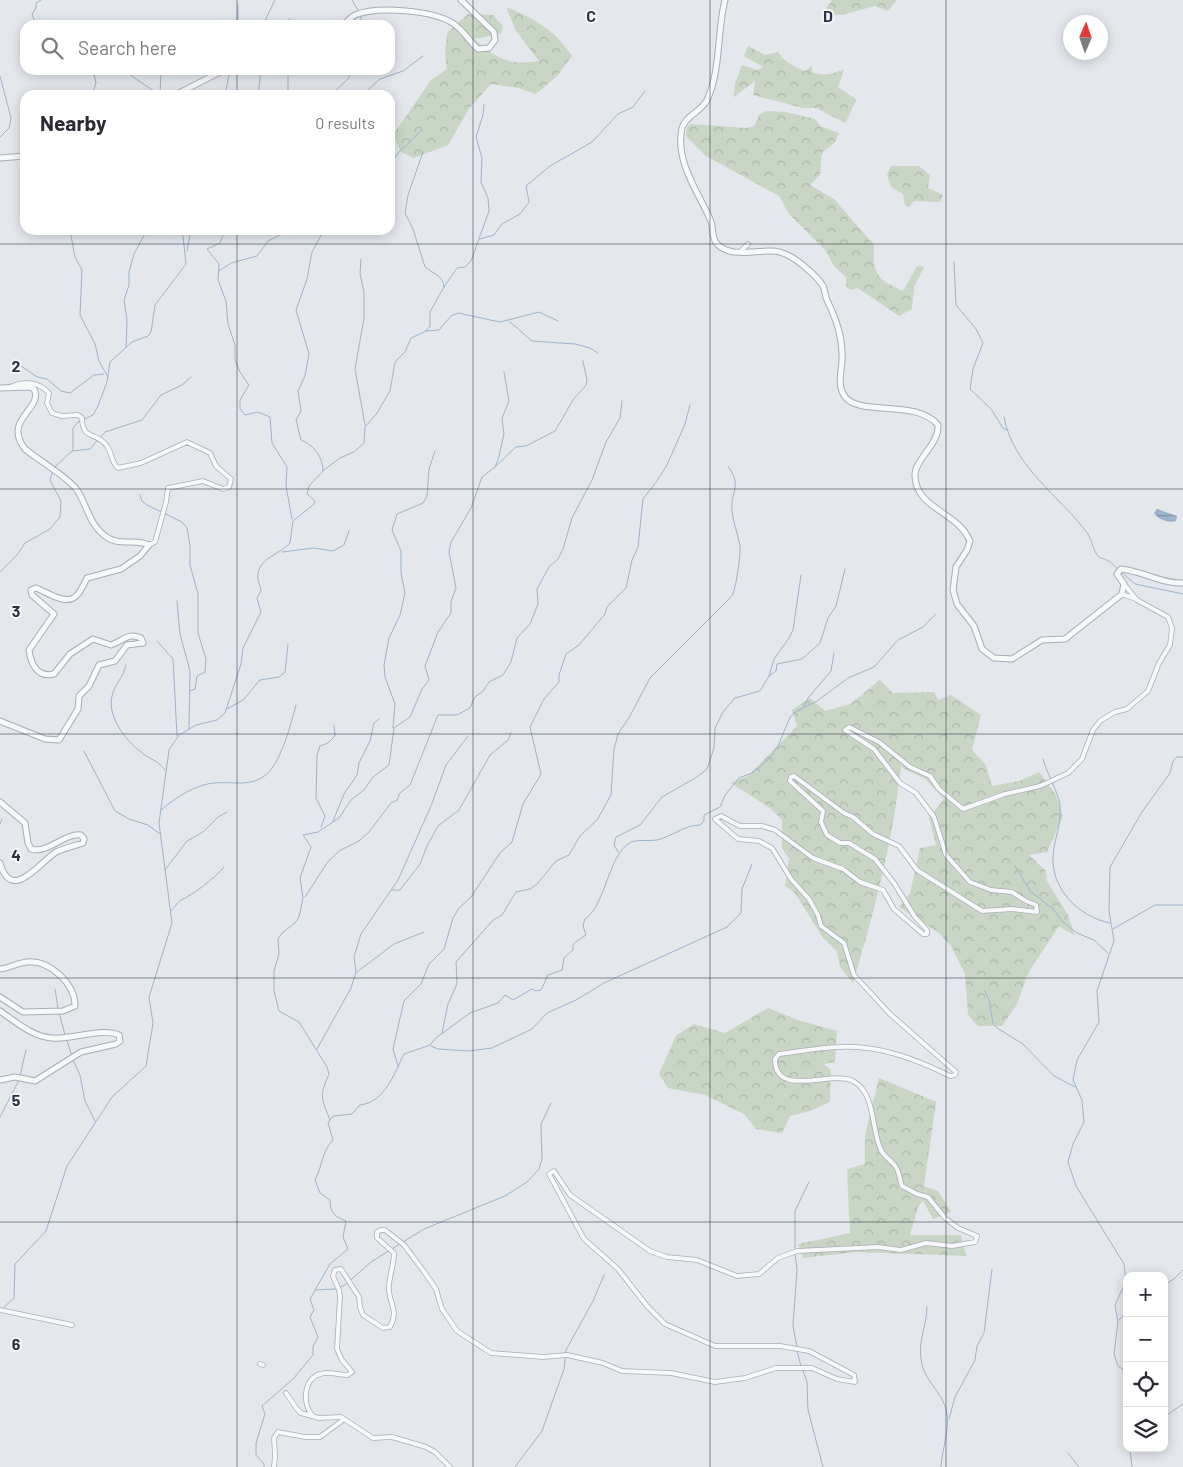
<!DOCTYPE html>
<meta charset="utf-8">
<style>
body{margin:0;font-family:Barlow,sans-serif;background:#f7f7f7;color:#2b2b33}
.controls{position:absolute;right:15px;bottom:15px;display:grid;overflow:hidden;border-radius:10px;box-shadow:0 2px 12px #0003}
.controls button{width:45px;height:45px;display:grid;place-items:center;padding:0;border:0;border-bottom:1px solid #e1e1e2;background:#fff;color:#2b2b33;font:25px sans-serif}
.compass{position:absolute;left:1063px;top:15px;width:45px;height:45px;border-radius:50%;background:#fff;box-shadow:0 2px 12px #0003;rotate:2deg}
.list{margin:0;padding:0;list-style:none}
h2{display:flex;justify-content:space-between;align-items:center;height:65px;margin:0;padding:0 20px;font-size:21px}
h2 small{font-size:16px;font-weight:400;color:#7c7c81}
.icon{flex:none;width:28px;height:28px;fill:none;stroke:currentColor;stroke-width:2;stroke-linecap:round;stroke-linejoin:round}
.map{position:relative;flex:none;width:1183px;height:1467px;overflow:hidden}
.search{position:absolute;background:#fff;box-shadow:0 2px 12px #0003;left:20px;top:20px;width:375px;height:55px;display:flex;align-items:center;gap:12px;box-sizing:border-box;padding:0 18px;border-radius:15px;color:#7c7c81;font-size:19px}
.panel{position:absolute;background:#fff;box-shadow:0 2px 12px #0003;left:20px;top:90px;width:375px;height:145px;border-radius:15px}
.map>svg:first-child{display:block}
</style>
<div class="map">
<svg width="1183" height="1467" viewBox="0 0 1183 1467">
<defs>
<pattern id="forest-crowns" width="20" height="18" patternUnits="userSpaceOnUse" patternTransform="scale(1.25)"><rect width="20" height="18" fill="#c9d6c5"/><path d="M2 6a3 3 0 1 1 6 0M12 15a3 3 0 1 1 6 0" fill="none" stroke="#adb8ab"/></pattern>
<pattern id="water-rules" width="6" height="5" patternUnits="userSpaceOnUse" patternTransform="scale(1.25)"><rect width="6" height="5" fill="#9fb4cc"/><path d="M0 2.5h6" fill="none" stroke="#8293a7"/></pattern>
</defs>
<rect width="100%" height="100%" fill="#e4e7ec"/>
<path fill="url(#forest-crowns)" d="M832,0H897L888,11L875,6L842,15L823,14Z
M506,7C537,20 552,28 572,56L557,76L536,94L519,88L491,84L469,109L448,145L414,158L401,152L393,135L431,80L447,69L445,55L447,33L468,14L493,15L503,26L501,34L474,39C497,58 507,66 539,61L516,31Z
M748,46L765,55L778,52C785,62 793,67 805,71L812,66V72C824,77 832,74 844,69L838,87L857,100C851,108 850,116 845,123L816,108H803L753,95L755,81L734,97L735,83L742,65L758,70L763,67L744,56Z
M767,111L786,112L815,119L820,126L839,133L835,142L822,153L820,175L810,185L834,199L874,245C872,274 877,279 903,291L917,266L924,267L914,287L912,309L899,316L858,288L851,290L846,286V277L834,266L826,251L789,214L779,196L706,156L686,136L687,127L691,124L746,128L754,126L760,114Z
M891,166H919L930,175L928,188L943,195L940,202L914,201L909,207L905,205L903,194L891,187L887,175Z
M880,680L893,693L934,692L938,700L951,695L981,715L972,750L986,765L992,786L1019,781L1039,772L1056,795L1063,816L1047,852L1029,855L1046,871L1047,881L1068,915L1075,936L1059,926L1028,973L1017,1004L1002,1026H978L968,1015L965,974L951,946L939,933L899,907L910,893L920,848L936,845L929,818L944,799L925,779L901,767C893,841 874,912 853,983L840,967L837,951L823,938L795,893L785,886L789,859L782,848V820L770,808L731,783L748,776L797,726L792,710L810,698L825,711L850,704Z
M768,1008L798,1020L837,1031L835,1062L824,1064L831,1070L830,1102L810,1111L790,1116L782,1133L756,1129L744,1114L705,1095L668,1088L659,1074L676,1036L694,1024L725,1033Z
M879,1078L936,1102L924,1186L938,1191L951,1212L933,1219L923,1201L918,1207L910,1235H961L966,1256L856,1252L803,1258L798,1244L850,1233L847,1169L865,1164V1135Z"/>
<path fill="url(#water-rules)" d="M1157,509L1177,516L1176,521C1168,523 1159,520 1154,513Z"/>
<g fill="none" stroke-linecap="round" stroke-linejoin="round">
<path stroke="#9fb4cc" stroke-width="1" d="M352,0L359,12
M360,16L363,25
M289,19L290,25
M36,25L32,14L36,8V3L41,0
M238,25V5
M263,25L275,0
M102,70L129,74L155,92H159
M0,76L11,118L9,128L0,137
M92,95L96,83L94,74
M160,95L161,70
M225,95L230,70
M258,95L261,70
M288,95V70
M331,95L347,80L353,70
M362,95L380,79L403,71L423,56
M423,152L408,195L405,213L413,229L425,267C432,273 444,276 444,287
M390,167L397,154L421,131
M70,230L75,257L82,270L80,315L95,344L99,361L108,377
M225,230L220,243L207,249L219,264L218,280L226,301L228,324L235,345V360L240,372L249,385L240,400V409L245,415L258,412L270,417L272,443L287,467L286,486L292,519
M480,239L494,235L502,224L520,214L529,202L526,186L550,166L592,142L618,114L633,107L645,91
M187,251L191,230
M361,259L360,274L364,292V318L355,369L365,425
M954,262L956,305L976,329L983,343L973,369L970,389L991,409L1003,428L1007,430
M219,271L231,263L257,256L268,241L290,230
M509,321L532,341L575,344L590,348L598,353
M426,331L439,330L451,316L458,313L500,322L539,312L558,321
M126,347L127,320L124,300L129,285V272L134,254L147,230
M14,361L37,377L47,379L61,391L70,393L94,375L104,374
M1004,417C1013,467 1060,496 1088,534C1092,541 1093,549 1097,555C1100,559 1103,558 1107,560C1112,562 1114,567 1119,570
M73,451L90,449L105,432L142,420L161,395L182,385L191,377
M496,466L516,447L526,446L555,431L573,400L586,385L587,380L583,361
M55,467L73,450V428L78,422L93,415L98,406L107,382L110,362L132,342L148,336L151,332L155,305L186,264L183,236L179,230
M323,471C323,457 314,445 301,440L296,420L301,411L298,391L305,376L309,354L296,310L307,279L312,252L324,230
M140,495L142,501L147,505L182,522L187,528L190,545V565L198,594V633L206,659L205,672L197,676L195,689L190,691
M282,552L314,548L333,551L344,545L349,531
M0,572L17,555L25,543L50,529L60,517L61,501L50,480L53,470
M1122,573L1135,584L1183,594
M177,601L180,634L190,671L189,729
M157,641L173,659L177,736
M126,665C124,677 114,685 112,696C107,717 126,741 141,752C152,761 155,758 165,770
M769,676L776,671L777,664L802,659L820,643L828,618L836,606L845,569
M804,707L808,698L831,671L834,653
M227,709L243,700L260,680L279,677L285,672L288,644
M393,728L395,704L385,677L384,665L389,638L400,615L405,593L401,573V551L392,530L397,514L423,503L427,496L429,469L435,451
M84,751L115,811L129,819L148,825L160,834
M1043,759C1047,774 1059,793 1060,806C1062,824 1054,839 1053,856C1051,889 1079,917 1110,923
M161,810C175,798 196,784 215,783C232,781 247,787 263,777C280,767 291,724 296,705
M333,821L344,794L357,775L359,763L370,741L374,723L379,719
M0,824L2,819
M321,827L325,816L316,798L317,755L320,746L328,743L335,736L334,725
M618,852L614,845L616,837L640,825L662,797L697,777L707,769L714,748L715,728L723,712L735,698L760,691L769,676L774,659L789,638L793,630L801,575
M1015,866L1030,891L1053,909L1063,922L1077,933L1094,940L1108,953
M165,870L187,841L203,832L218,817L227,812
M392,890H400L420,864L427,846L438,826L459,810L490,755L508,740L511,733
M305,897L327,863L339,851L359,841L369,832L391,803L397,800L400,793L410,785L438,715H457L470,708L474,698L483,691L489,682L503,675L511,662L517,638L530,624L538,604L537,589L549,567L558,559L563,549L572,518L592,480L606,442L620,418L622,401
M170,912C174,909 177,902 181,900C193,895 215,878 224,867
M1113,929L1155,905H1183
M357,972L394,944L424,932
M55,989L58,1008
M985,991L989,1000L993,1023L997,1028L1023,1044L1054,1076L1075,1087
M59,1012L65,1035
M442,1033L448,1004L457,984L456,962L493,920L502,915L516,892L530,889L537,884L556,861L569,855L580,836L597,820L611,795L614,749L618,734L630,716L650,678L732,596C736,588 741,554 740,546C738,534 733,523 732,511C730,490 743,488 728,466
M66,1038L72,1056
M431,1046L438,1049L469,1051L492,1048L532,1029L547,1013L576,1000L604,983L727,927L741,913L742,889L752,864
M317,1049L351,988L356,972L354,957L361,934L398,880L431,806L446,765L468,736
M73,1060L80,1075L85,1101L95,1121
M398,1066L393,1049L404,1001L421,984L429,964L444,949L453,918L459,908L471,897L500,853L512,842L523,804L541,774L530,727L544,699L559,682V675L566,654L579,645L605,614L607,607L626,588L632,560L638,547L643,499L657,481L667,465L685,424L690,405
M20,1076L26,1050
M0,1117L19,1080
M330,1120C321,1097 319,1097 329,1074L327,1067L299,1022L279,1011L274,991V971L279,954L278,939L282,933L295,923L299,917L303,898L300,878L311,847L303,835L318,832L339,818L351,800L364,790L373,777L389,765L394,728L410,717L422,689L429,680L425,666L438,632L451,613V602L456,588L449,552L451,542L471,508L482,477L495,467L498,460L504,434L502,418L509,401L504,372
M795,1250V1211L809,1182
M795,1254L797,1269L793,1326L797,1347
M1164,1285L1174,1279L1183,1270
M315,1290L336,1289L345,1285L371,1262L424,1229L505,1196L527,1182L539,1169L542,1159L541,1124L551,1103
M927,1307C927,1325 918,1340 921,1359C923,1379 939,1389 945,1406C952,1426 942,1447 941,1467
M3,1308L14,1298L15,1264L46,1231L67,1166L112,1097L146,1066L153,1023L149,997L172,923L159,823L169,750L179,735L196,725L217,720L225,713L241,664L243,648L261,612L257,598L261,591C261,587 259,584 258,580C255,559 279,555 290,543L293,521L314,504L315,501L307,494L309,486L325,469L340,458L354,452L364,443L365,427L377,413L390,391L395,362L405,352L411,338L424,332L430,327V312L444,287L457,268L465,267L471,261L489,211L488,198L481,182L482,158L476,137L483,115L484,104
M1119,1320L1127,1311
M797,1351L801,1366
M803,1370L807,1382L808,1410L823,1467
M1127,1372L1118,1366L1114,1354L1118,1322L1115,1305L1126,1281L1124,1264L1076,1186L1068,1162L1073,1144L1084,1122L1082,1100L1073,1080L1077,1060L1099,1022L1097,991L1114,941L1109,911L1110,867L1142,812L1170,773L1173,761L1177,757H1183
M1164,1417L1183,1404
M949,1419L955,1397L975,1360L977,1346L984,1333L992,1269
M1130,1448L1132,1467
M1068,1453L1079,1467
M264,1467V1464L256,1455V1443L265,1414L262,1406L293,1379L313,1355V1346L318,1337L310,1317L314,1310L310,1299L330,1264L348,1249L343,1237L346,1221C334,1216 330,1213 330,1200L320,1193L315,1180C323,1165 321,1153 333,1140L328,1123L333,1116L352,1114L360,1105C385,1102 394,1074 404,1054L430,1045L436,1038L470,1013L498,1003L505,995L513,1000L532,989L536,991L541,990L548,975L562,970L564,958L573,950V944L586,935L583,926L585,919C607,905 609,846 635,841C642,840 650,841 657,840C673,836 685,825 700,825L704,821V815L720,807L725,795L739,778L752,773L769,759L778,746L790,717L797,711L817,701L848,678L874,667L898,640L923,627L936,614
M515,1467L542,1431L564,1369L566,1350L593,1301L604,1275"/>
<defs>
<path id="minor" d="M740,252L748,244
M12,386C25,381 39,382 49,393L47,403L52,413L62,416L78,415L82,418C82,441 98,432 107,446C112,453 111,462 118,468L141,463L187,442L210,453L216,466L231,479L229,487L223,489L203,481L168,488L166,502L155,542L149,545
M1122,594L1136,599
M0,1310L72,1325
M260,1364L263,1365
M286,1393L297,1409L301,1413L319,1418L341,1417L373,1438L392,1437L426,1447L435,1452L450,1467
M313,1416C302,1405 303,1379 320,1374C329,1371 339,1375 348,1375L352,1372L342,1360L337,1349L340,1296L339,1290L333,1276L335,1270L341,1269L359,1297L360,1307L363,1315L383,1328L390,1327C400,1310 387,1301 389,1285C390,1274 394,1264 394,1253L377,1238V1232L381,1230H385L404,1245L425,1273L436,1289L442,1309L457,1331L491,1353L543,1357L567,1355L603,1363L622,1371L671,1373L715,1382L745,1378L776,1368H812L837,1379L855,1382L854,1375L809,1351L780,1346H715L665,1324L647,1306L618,1269L584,1239L549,1174L554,1171L570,1195L650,1251L667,1257L697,1260L737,1276L759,1274L778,1258L797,1251L878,1247L901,1250L926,1243L952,1246L975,1242L977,1236L958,1228L945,1218L928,1197L917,1194L902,1186C900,1180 899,1172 896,1167C892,1161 885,1158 881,1150C871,1130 876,1093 853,1081C830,1070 775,1099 775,1059L779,1054C800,1052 820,1047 840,1047C879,1045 916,1059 950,1076L955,1075L956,1072L890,1014L854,975L844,943L821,926L818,915L809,899L791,879L772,848L759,841L738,839L715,819L721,816L740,826H762L775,830L813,858L843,869L860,882L883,890L894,909L923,934H927V930L915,917L894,883L875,859L849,843H840L827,835L821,822L823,811L790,781L791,777L794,776L844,813L853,817L873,834L899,846L917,870L982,911L1012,909L1037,912L1036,905L1026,901L1012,892L991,890L970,882L946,855L934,817L916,793L900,783L874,749L845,730L849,727L879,742L910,767L930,776L939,789L963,809L1005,794L1040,786L1068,773L1082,759L1093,730L1100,721L1115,712L1127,709L1148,691L1159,663L1170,645L1172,628L1168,617L1137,600L1124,584
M274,1467L275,1456L274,1438L278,1432L305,1437H320L343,1420"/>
<path id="tertiary" d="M725,0C717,30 721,71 707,100C702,111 685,116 682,128C675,161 697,190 710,219C714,227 711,237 717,244C721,248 728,251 734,252C767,255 775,241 805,267C811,272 819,279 823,286C825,290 825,296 827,300C837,321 843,338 842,361C841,373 837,388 846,398C863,416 916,399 938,425C939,445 914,460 915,476C916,509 957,511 970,541L967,550L956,567L953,590L957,604L974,626L982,649L994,658L1012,659L1042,640L1065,639L1122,594L1124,584L1117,574L1121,569C1142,571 1162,584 1183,583
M343,25C347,22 351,17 355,15C377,6 434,10 454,24C464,31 469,41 478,49L489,48L495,40L494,32L461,0
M175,95L224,70
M0,158L25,156
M0,388L30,387L34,389C44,409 2,419 25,449C38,460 68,477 77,490C87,505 89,524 105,536C119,547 135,538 149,545L140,556L121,569L87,578C84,583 82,590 77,595C67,607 47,592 36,588L31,590L32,595L54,614L29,650C31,665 38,678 54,674L70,654L93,639L111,645C123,641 128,632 141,638L143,643L127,645L115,661L99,665L89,686L79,696L78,709L59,740L45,739L0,721
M0,802L25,823L28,843L31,849C48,854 64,833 81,835L84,839L83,843C74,846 64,848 56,852C38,864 11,903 0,863
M0,969C10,968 17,963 27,962C49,960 75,983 75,1006L63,1011L23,1012L0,997
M0,1011C16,1022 33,1037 52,1038C72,1040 103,1027 119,1035L120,1041L116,1044L81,1052L35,1081L15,1077L0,1080"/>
</defs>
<use href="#minor" stroke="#a9aeb7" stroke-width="5.5"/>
<use href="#tertiary" stroke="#a9aeb7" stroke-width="7"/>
<use href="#minor" stroke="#f7f8fa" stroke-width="4"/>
<use href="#tertiary" stroke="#f7f8fa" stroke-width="5"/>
</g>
<path fill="none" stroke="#2b3445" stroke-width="1" stroke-opacity="0.55" d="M237,0V25M473,0V1467M710,0V1467M946,0V1467M237,70V95M237,230V1467M0,244H1183M0,489H1183M0,734H1183M0,978H1183M0,1222H1183"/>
<g font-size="16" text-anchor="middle" font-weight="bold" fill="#2b3445" stroke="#f4f6f9" stroke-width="4" stroke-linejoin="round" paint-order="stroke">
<text x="591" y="22">C</text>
<text x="828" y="22">D</text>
<text x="16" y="372">2</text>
<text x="16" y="617">3</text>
<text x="16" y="861">4</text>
<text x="16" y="1106">5</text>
<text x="16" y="1350">6</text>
</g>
</svg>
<div class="controls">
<button>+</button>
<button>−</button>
<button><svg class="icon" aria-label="locate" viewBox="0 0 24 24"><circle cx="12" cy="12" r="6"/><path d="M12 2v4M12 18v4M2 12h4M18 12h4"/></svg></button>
<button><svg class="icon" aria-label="layers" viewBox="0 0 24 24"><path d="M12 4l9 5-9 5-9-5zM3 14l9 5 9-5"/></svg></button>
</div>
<svg class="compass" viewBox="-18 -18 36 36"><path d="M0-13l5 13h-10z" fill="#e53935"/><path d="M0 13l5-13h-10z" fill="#7c7c81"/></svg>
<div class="search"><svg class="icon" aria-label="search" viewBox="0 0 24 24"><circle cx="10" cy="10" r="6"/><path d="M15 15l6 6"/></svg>Search here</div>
<section class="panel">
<h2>Nearby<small>0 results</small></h2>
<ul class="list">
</ul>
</section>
</div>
